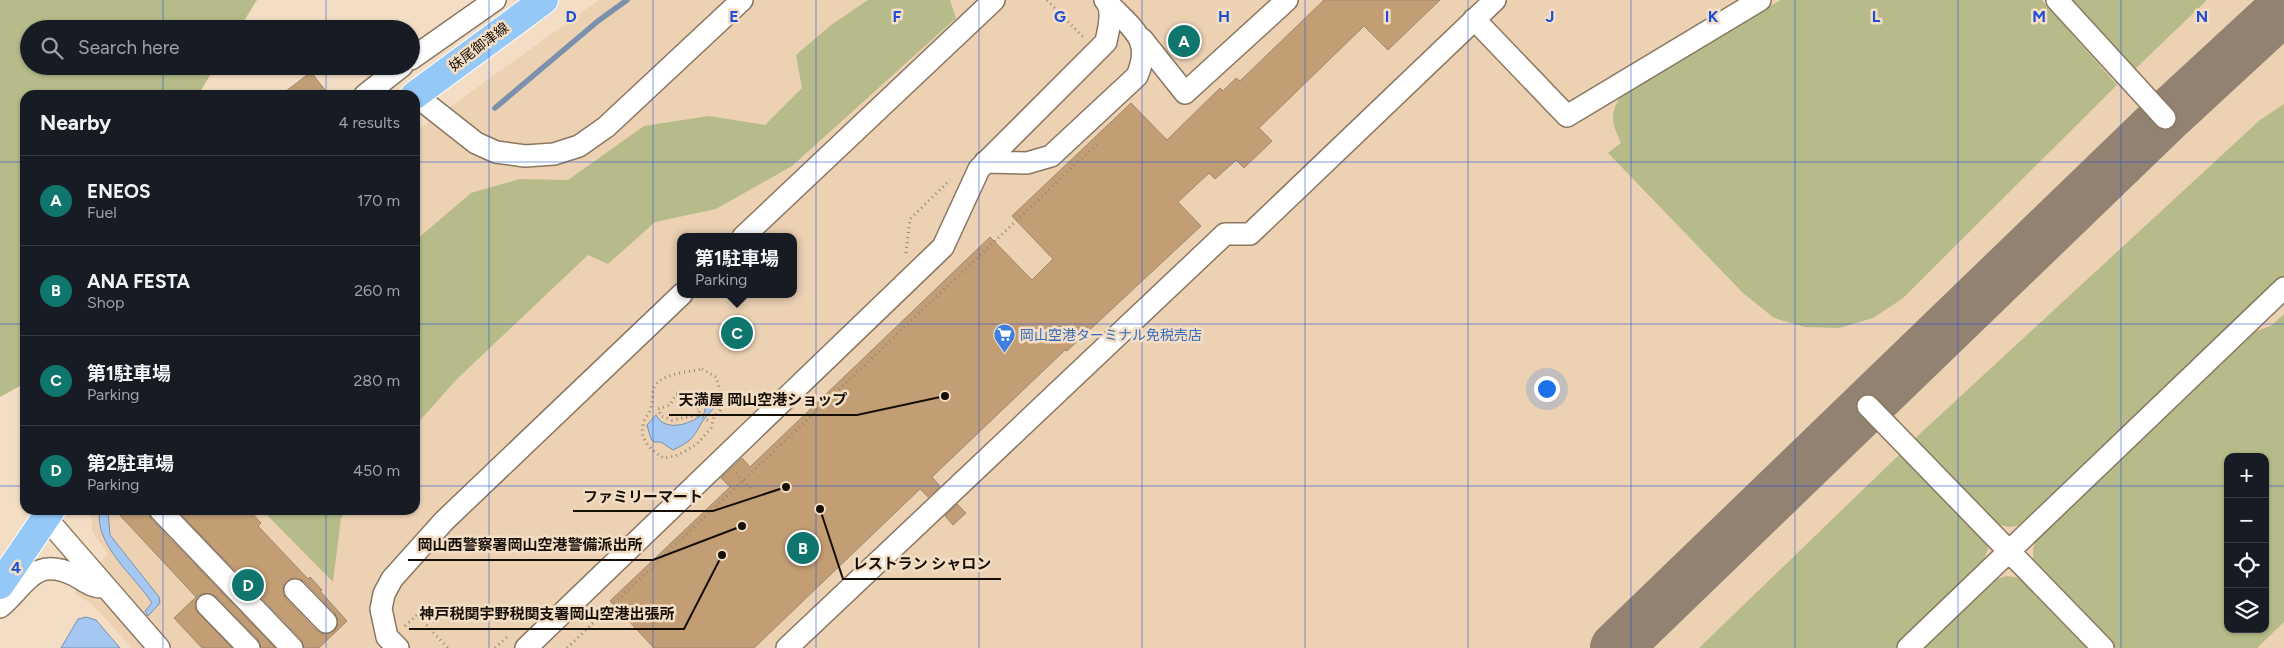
<!DOCTYPE html>
<meta charset="utf-8">
<style>
body{margin:0;font-family:Figtree,"Noto Sans JP",sans-serif;background:#242831;color:#f1f3f6}
.controls{position:absolute;right:15px;bottom:15px;display:grid;overflow:hidden;border-radius:10px;box-shadow:0 1px 4px #0004}
.controls button{width:45px;height:45px;display:grid;place-items:center;padding:0;border:0;border-bottom:1px solid #363941;background:#171b24;color:#f1f3f6;font:25px sans-serif}
.you{position:absolute;left:1546px;top:388px;width:18px;height:18px;margin:-12px;border:4px solid #fff;border-radius:50%;background:#1a73e8;box-shadow:0 0 0 8px #1a73e833}
.badge{display:grid;place-items:center;width:32px;height:32px;border-radius:50%;background:#0f766e;color:#fff;font-size:16px;font-weight:700}
.pin{position:absolute;translate:-50% -50%;border:2px solid #fff;box-shadow:0 1px 5px #0006}
.popup{position:absolute;left:677px;top:233px;width:120px;height:65px;box-sizing:border-box;display:grid;place-content:center;border-radius:10px;background:#171b24;filter:drop-shadow(0 1px 4px #0005);font-size:16px;white-space:nowrap;color:#9ea1a6}
.popup b{font-size:19px;color:#f1f3f6}
.popup::after{content:'';position:absolute;left:50%;top:100%;margin-left:-10px;border:10px solid transparent;border-top-color:#171b24}
.list{margin:0;padding:0;list-style:none}
h2{display:flex;justify-content:space-between;align-items:center;height:65px;margin:0;padding:0 20px;font-size:21px}
h2 small{font-size:16px;font-weight:400;color:#9ea1a6}
.list li{display:grid;grid-template-columns:32px 1fr auto;gap:15px;align-items:center;box-sizing:border-box;height:90px;padding:0 20px;border-top:1px solid #363941}
.list b{display:block;font-size:19px;white-space:nowrap}
.list p{margin:0;font-size:16px;white-space:nowrap;color:#9ea1a6}
.list em{font-size:16px;font-style:normal;color:#9ea1a6}
.icon{flex:none;width:28px;height:28px;fill:none;stroke:currentColor;stroke-width:2;stroke-linecap:round;stroke-linejoin:round}
.map{position:relative;flex:none;width:2284px;height:648px;overflow:hidden}
.search{position:absolute;background:#171b24;box-shadow:0 1px 4px #0004;left:20px;top:20px;width:400px;height:55px;display:flex;align-items:center;gap:12px;box-sizing:border-box;padding:0 18px;border-radius:28px;color:#9ea1a6;font-size:19px}
.panel{position:absolute;background:#171b24;box-shadow:0 1px 4px #0004;left:20px;top:90px;width:400px;height:425px;border-radius:15px}
.map>svg:first-child{display:block}
</style>
<div class="map">
<svg width="2284" height="648" viewBox="0 0 2284 648">
<rect width="100%" height="100%" fill="#f3dec5"/>
<path fill="#ecd1b3" fill-rule="evenodd" d="M599,0H2284V648H132L93,605L74,593L108,554L92,531L91,510H415V132ZM681,237H793V294H681ZM2228,457H2265V629H2228Z"/>
<path fill="#b6bb89" fill-rule="evenodd" d="M0,0H257L239,29H29V66H216L198,95H25V378L20,386L0,397Z
M868,0H950L956,18L792,166L716,209L655,222L608,264L588,255L456,380L415,426L416,240L471,193L520,179L568,180L644,126L709,116L765,125L802,88L796,55L831,25Z
M1781,0H2042L2117,85L1902,299L1873,318L1839,328L1805,327L1774,318L1743,293L1608,153L1621,143C1612,122 1609,117 1620,97Z
M2064,0H2207L2131,73Z
M2284,104V277L2023,525L2009,527L1996,524L1911,442L2260,120Z
M2284,314V622L2257,648H2111L2033,562V549L2038,535L2250,333L2271,326ZM2228,457H2265V629H2228Z
M1903,451L1982,531L1988,548L1982,566L1896,648H1699Z
M262,510H347L341,518L333,582Z
M2007,576L2020,578L2092,648H1921L1990,581Z"/>
<path fill="#a5c8f3" stroke="#7a90ac" d="M713,396L715,406C711,412 705,417 702,422C692,440 691,441 673,450L661,442H654L651,439L647,425L656,415C666,434 694,423 705,412V404Z
M100,510H108L110,535L159,597L160,603L148,616L145,611L152,603C135,576 93,544 100,510Z
M86,617L96,620L120,648H61L78,619Z"/>
<g fill="none" stroke-linecap="round" stroke-linejoin="round">
<path stroke="#7a90ac" stroke-width="5.5" d="M495,108L598,21L627,0"/>
<path stroke="#918271" stroke-width="52" d="M1616,648L2165,118L2284,8"/>
</g>
<path fill="#c39e74" stroke="#9c8872" fill-rule="evenodd" d="M1324,0H1440L1388,50L1364,26L1259,128L1272,141L1244,168L1236,160L1215,179L1209,173L1178,202L1201,226L1067,351L1065,350L932,477L940,486L928,497L920,489L754,648H654L610,601L730,487L721,478L742,458L750,467L990,237L1032,280L1053,259L1012,216L1131,103L1167,140L1220,88L1223,91L1236,78L1240,81Z
M311,72L329,95H281Z
M957,504L966,513L953,525L945,516Z
M115,510H148L151,519L275,648H261L258,639L216,596L204,593L198,596L195,609L232,648H202L174,618L196,597Z
M177,510H249L261,523L258,526L308,579L310,577L322,590L320,591L347,621L319,648H304L301,639ZM292,578L304,581L335,613L338,625L334,631L323,634L317,631L286,599L283,593V586Z"/>
<g fill="none" stroke-linecap="round" stroke-linejoin="round">
<defs>
<path id="minor" d="M2057,0L2165,118
M1474,19L1567,116L1760,0
M1142,39L1185,93L1287,0
M411,59L495,0
M365,95L402,66
M415,95L476,143L496,152L525,156L554,154L579,146L606,127L742,0
M985,162L1027,163L1051,156L1137,76C1153,39 1132,29 1109,4
M743,237L994,0
M1868,406L2103,648
M160,510L292,648
M46,518L159,648
M295,590L326,622
M207,605L249,648
M0,607C25,587 33,555 74,575C84,580 90,587 102,587
M398,648L387,637L381,609L384,594L392,579L444,521L682,294
M526,648L943,247L979,169L1106,42C1108,30 1115,10 1105,0
M787,648L1225,234H1250L1495,0
M1908,648L2284,288"/>
<path id="major" d="M415,95L544,0
M0,585L51,510"/>
</defs>
<use href="#minor" stroke="#8a7761" stroke-width="24"/>
<use href="#major" stroke="#fff" stroke-width="30"/>
<path stroke="#968775" stroke-width="3" stroke-dasharray="1 4" stroke-linecap="butt" d="M1047,0L1083,37
M906,253L910,219L950,180
M702,369L716,377L722,399L720,410L714,417L711,428L696,445L676,456L664,458C652,452 639,439 643,425C644,418 650,413 651,407C654,398 650,389 658,382C669,373 688,372 702,369Z
M676,394H688L693,406L700,409L698,415L672,420L661,416L658,409L670,405Z
M698,415L711,422
M736,473L753,491
M405,626L417,615L448,648
M495,648L509,635
M567,648L1097,144"/>
<use href="#minor" stroke="#fff" stroke-width="21"/>
<use href="#major" stroke="#94c8f6" stroke-width="28"/>
</g>
<path fill="none" stroke="#1d4ed8" stroke-width="1" stroke-opacity="0.55" d="M163,0V29M326,0V29M489,0V648M653,0V648M816,0V648M979,0V648M1142,0V648M1305,0V648M1468,0V648M1631,0V648M1795,0V648M1958,0V648M2121,0V648M163,66V95M326,66V95M0,162H25M415,162H2284M0,324H25M415,324H2284M0,486H25M415,486H2228M2265,486H2284M163,510V648M326,510V648"/>
<defs>
<symbol id="supermarket-pin" viewBox="-11 -11 22 30"><path d="M0 17L-7.5 6A9.5 9.5 0 1 1 7.5 6Z" fill="#3f7fe0" stroke="#f3dec5"/><path d="M-6-5.5h2.5l.6 2H6L4.5 2H-2.5L-4.4-4H-6ZM-1.5 3.2a1.3 1.3 0 1 0 .1 0ZM3 3.2a1.3 1.3 0 1 0 .1 0Z" fill="#fff"/></symbol>
</defs>
<g fill-rule="evenodd">
<use href="#supermarket-pin" x="992" y="322" width="25" height="34"/>
</g>
<g text-anchor="middle" dominant-baseline="central" stroke-width="5" stroke-linejoin="round" paint-order="stroke">
<g font-size="14" fill="#160f07" stroke="#f3dec5">
<text transform="translate(479 47) rotate(-37)">妹尾御津線</text>
</g>
<g font-size="14" fill="#366cbe" stroke="#f3dec5" text-anchor="start">
<text x="1020" y="335">岡山空港ターミナル免税売店</text>
</g>
</g>
<g font-size="16" text-anchor="middle" font-weight="bold" fill="#1d4ed8" stroke="#f3dec5" stroke-width="5" stroke-linejoin="round" paint-order="stroke">
<text x="571" y="22">D</text>
<text x="734" y="22">E</text>
<text x="897" y="22">F</text>
<text x="1060" y="22">G</text>
<text x="1224" y="22">H</text>
<text x="1387" y="22">I</text>
<text x="1550" y="22">J</text>
<text x="1713" y="22">K</text>
<text x="1876" y="22">L</text>
<text x="2039" y="22">M</text>
<text x="2202" y="22">N</text>
<text x="16" y="573">4</text>
</g>
<path fill="none" stroke="#160f07" stroke-width="2" d="M945 396L857 415H669M786 487L713 511H573M742 526L653 560H408M820 509L843 579H1001M722 555L684 629H409"/>
<g fill="#160f07" stroke="#f3dec5" stroke-width="2">
<circle cx="945" cy="396" r="5"/>
<circle cx="786" cy="487" r="5"/>
<circle cx="742" cy="526" r="5"/>
<circle cx="820" cy="509" r="5"/>
<circle cx="722" cy="555" r="5"/>
</g>
<g font-size="15" text-anchor="middle" font-weight="bold" fill="#160f07" stroke="#f3dec5" stroke-width="5" stroke-linejoin="round" paint-order="stroke">
<text x="763" y="405">天満屋 岡山空港ショップ</text>
<text x="643" y="502">ファミリーマート</text>
<text x="530" y="550">岡山西警察署岡山空港警備派出所</text>
<text x="922" y="569">レストラン シャロン</text>
<text x="547" y="619">神戸税関宇野税関支署岡山空港出張所</text>
</g>
</svg>
<div class="controls">
<button>+</button>
<button>−</button>
<button><svg class="icon" aria-label="locate" viewBox="0 0 24 24"><circle cx="12" cy="12" r="6"/><path d="M12 2v4M12 18v4M2 12h4M18 12h4"/></svg></button>
<button><svg class="icon" aria-label="layers" viewBox="0 0 24 24"><path d="M12 4l9 5-9 5-9-5zM3 14l9 5 9-5"/></svg></button>
</div>
<div class="you"></div>
<div class="pin badge" style="left:1184px;top:41px">A</div>
<div class="pin badge" style="left:803px;top:548px">B</div>
<div class="pin badge" style="left:737px;top:333px">C</div>
<div class="popup"><b>第1駐車場</b>Parking</div>
<div class="pin badge" style="left:248px;top:585px">D</div>
<div class="search"><svg class="icon" aria-label="search" viewBox="0 0 24 24"><circle cx="10" cy="10" r="6"/><path d="M15 15l6 6"/></svg>Search here</div>
<section class="panel">
<h2>Nearby<small>4 results</small></h2>
<ul class="list">
<li><span class="badge">A</span><div><b>ENEOS</b><p>Fuel</p></div><em>170 m</em></li>
<li><span class="badge">B</span><div><b>ANA FESTA</b><p>Shop</p></div><em>260 m</em></li>
<li><span class="badge">C</span><div><b>第1駐車場</b><p>Parking</p></div><em>280 m</em></li>
<li><span class="badge">D</span><div><b>第2駐車場</b><p>Parking</p></div><em>450 m</em></li>
</ul>
</section>
</div>
